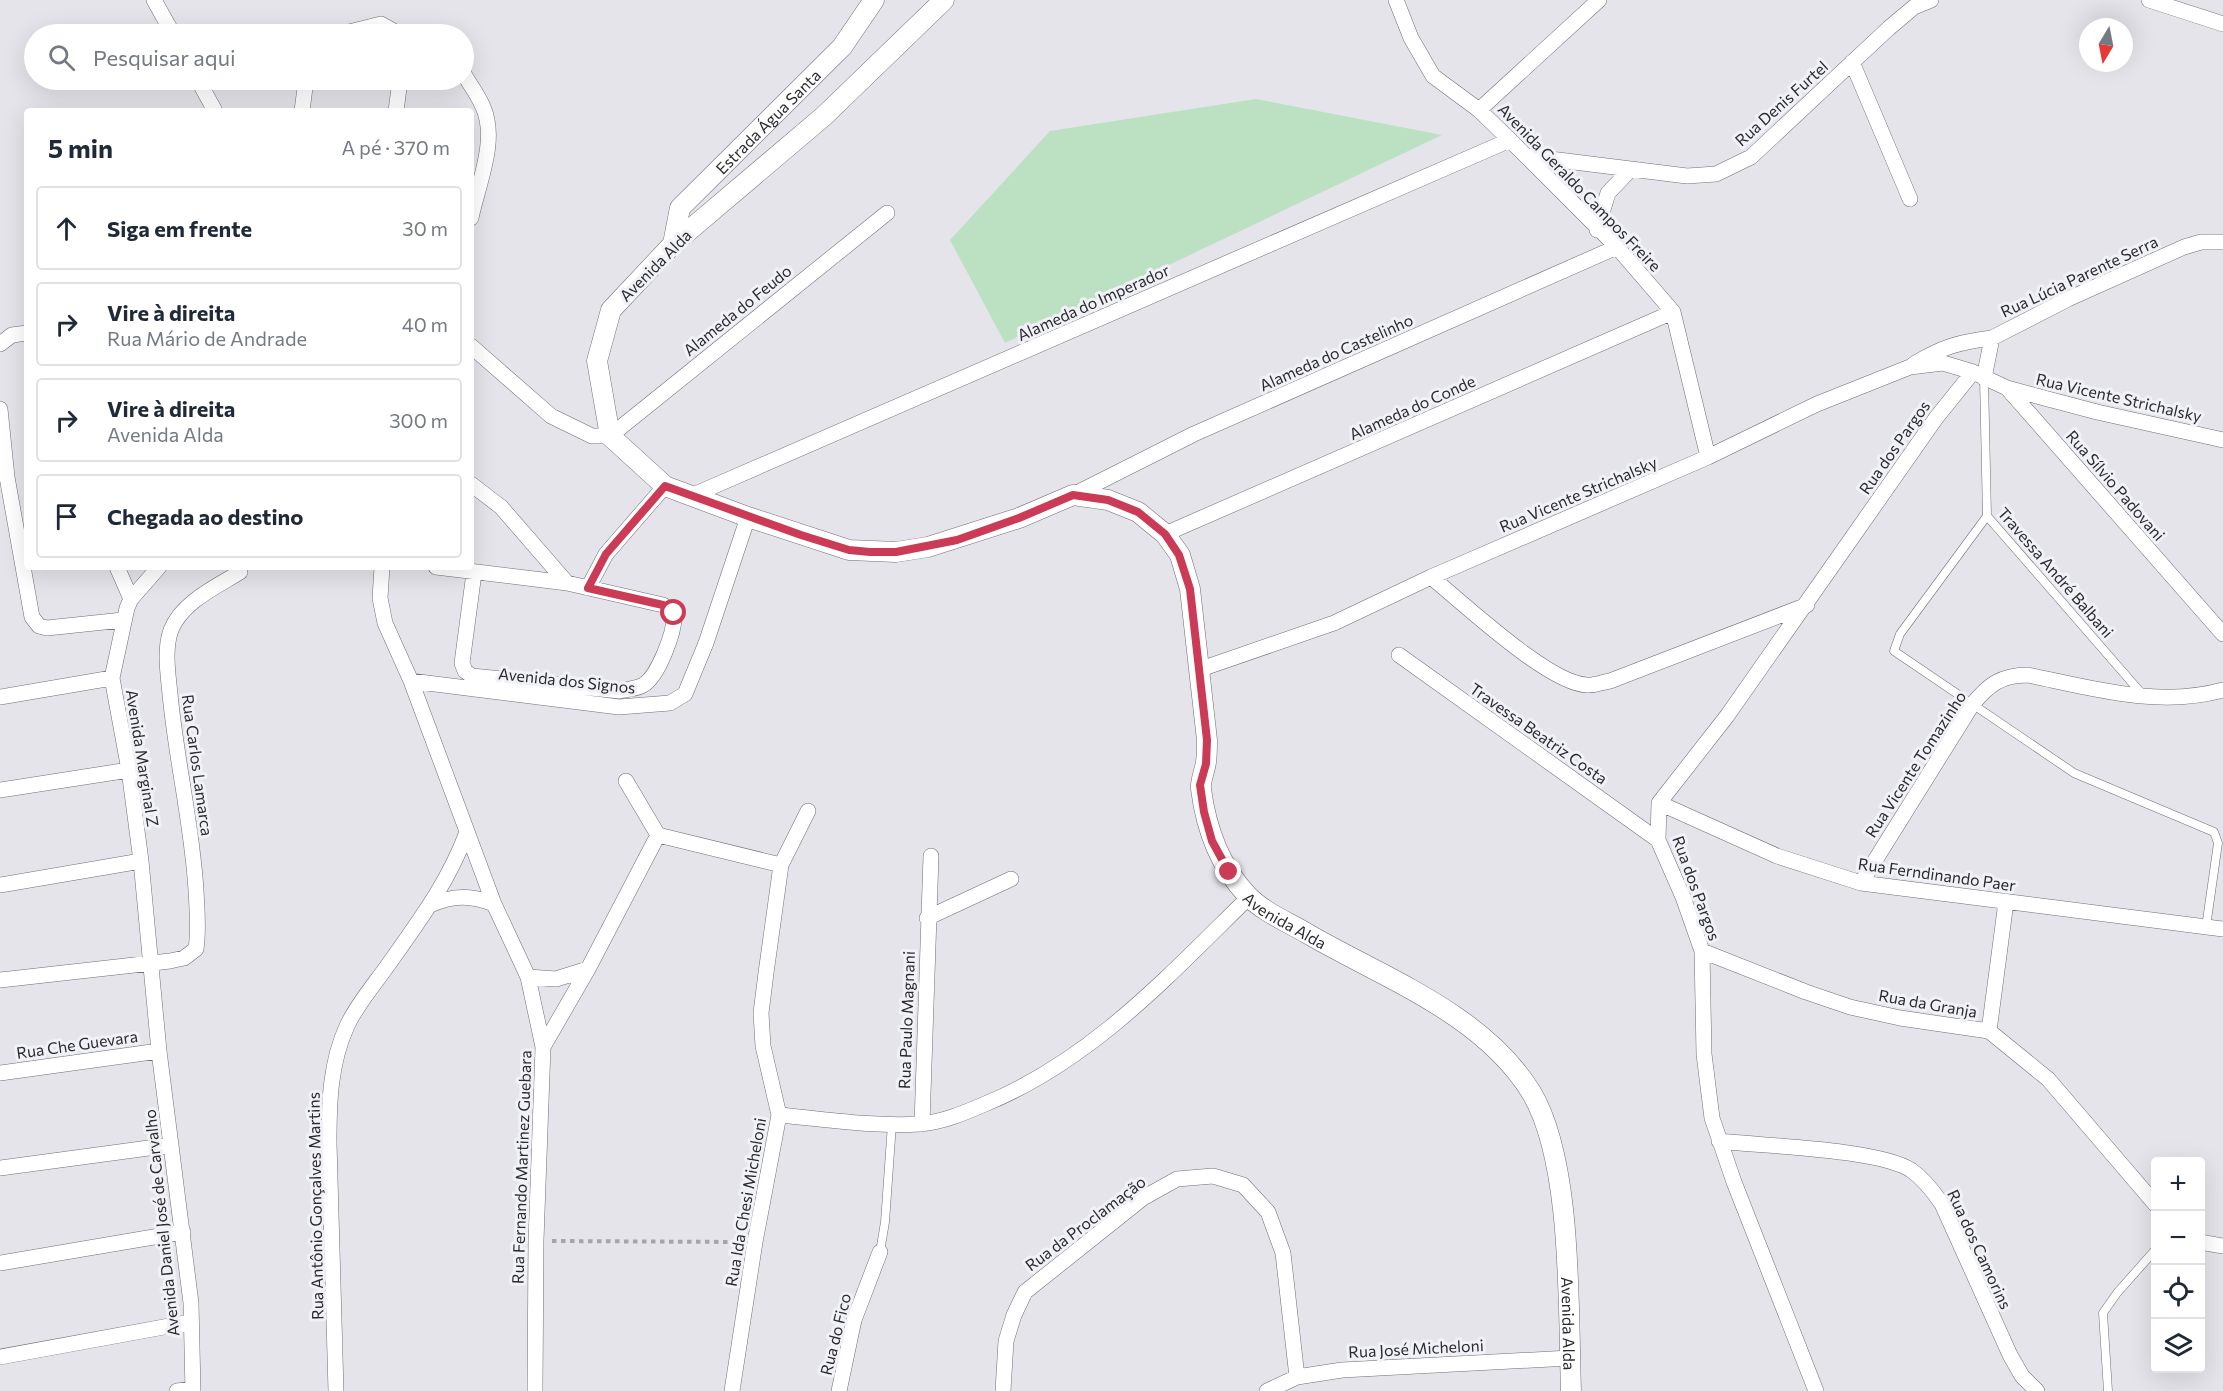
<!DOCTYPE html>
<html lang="pt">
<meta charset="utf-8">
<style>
body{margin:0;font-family:Commissioner,sans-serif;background:#f6f6f7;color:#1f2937}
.controls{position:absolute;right:18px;bottom:18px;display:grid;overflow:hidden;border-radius:6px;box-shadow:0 6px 24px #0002}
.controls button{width:54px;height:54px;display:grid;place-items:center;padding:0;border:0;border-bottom:2px solid #e0e1e3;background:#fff;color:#1f2937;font:30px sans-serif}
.compass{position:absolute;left:2079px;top:18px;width:54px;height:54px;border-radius:50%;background:#fff;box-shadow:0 6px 24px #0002;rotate:190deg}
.stop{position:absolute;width:18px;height:18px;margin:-14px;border:4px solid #cb3b56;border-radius:50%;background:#fff}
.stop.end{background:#cb3b56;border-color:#fff;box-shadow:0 2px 6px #0008}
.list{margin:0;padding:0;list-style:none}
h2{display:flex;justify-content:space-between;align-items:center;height:78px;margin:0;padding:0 24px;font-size:26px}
h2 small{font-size:20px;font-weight:400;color:#747a83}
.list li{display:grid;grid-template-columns:39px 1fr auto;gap:18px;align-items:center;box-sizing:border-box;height:84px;margin:0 12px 12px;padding:0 12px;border:2px solid #e0e1e3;border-radius:6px}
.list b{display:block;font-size:22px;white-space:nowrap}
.list p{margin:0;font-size:20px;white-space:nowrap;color:#747a83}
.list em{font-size:20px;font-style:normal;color:#747a83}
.icon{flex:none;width:33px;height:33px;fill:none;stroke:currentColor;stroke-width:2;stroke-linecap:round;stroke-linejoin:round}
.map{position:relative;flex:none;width:2223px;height:1391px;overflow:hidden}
.search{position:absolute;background:#fff;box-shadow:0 6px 24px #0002;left:24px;top:24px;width:450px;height:66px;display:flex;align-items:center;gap:15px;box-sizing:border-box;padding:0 21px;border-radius:33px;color:#747a83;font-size:22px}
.panel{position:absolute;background:#fff;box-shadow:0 6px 24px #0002;left:24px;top:108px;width:450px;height:462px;border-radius:6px}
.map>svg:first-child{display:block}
</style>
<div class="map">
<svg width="2223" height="1391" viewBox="0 0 2223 1391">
<rect width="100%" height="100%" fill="#e4e4ea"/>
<path fill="#bce1c2" d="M1256,99L1442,135L1005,343L950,240L1050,131Z"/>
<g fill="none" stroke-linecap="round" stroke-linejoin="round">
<defs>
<path id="service" d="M1984,378L1987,516L2142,694
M1987,516L1900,634L1894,651L2074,773L2214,832L2218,843L2206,927
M880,1252L885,1222L892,1124
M2108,1391L2103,1313L2117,1293L2156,1249"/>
<path id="minor" d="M154,0L173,34
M1396,0L1411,38L1433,76L1479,110L1510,140L1617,247L1673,312L1708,457
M2149,0L2223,24
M341,34L381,24L399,34
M1852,62L1910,199
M464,74C470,85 478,95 483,107C498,140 478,184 471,218
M198,80L215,111
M1479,110L1599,0
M302,111L306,80
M396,111L400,80
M1526,156L1687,176L1716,174L1751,157L1889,28L1914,7L1931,0
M1597,230L1608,193L1631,169
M0,344L12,335L27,333
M471,346L551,416L592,436H610L887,213
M1914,364C1942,347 1959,342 1992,338
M1984,378L1992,338L2068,299L2184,247L2201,242H2223
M2007,388L2097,412L2223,440
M0,409L7,477L32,617L39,626L47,628L123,620
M471,484L501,507L567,583
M1073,495L1194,434L1617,247
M691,496L1510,140
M1165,534L1673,312
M117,567L131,599
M159,567L131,599L127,608L112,678L129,770L141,861L159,1051L191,1303L193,1391
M382,567L380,598L385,623L411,681L494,904L528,977L543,1047L536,1240L535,1391
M436,567L567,583L663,605L674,613C676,630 658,677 643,685C637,689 626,689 620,691L472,676L465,671L462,663L474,573
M1431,577C1463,603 1549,684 1587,685C1594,686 1603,682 1610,681L1807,605
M588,588L606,554L665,486
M1399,655L1658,840
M1198,670L1334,623L1431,577L1708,457L1817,404L1910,367L1943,363L1973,372L2007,388L2223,634
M411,681L619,707L670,703L685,694L706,643L748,517
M0,697L112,678
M626,781L658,835L781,865
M0,790L129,770
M1659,803L1777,856L1861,883L2223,929
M1861,883L1972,705C1988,685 2001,675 2028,675C2091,688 2159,708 2223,690
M0,885L141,861
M430,905C454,895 470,895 494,904
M927,918L1011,879
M1702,951L1806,992L1850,1007L1900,1018L1989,1031L2048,1079L2156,1205
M528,977L556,979L588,969
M0,980L170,961L184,958L196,949C199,929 197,910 196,890C192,824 176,759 170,694C168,674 164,649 171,630C182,602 216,587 240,572
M1989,1031L2006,902
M543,1047L588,969L658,835
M0,1073L159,1051
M779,1115C825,1119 874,1127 920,1124C943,1122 964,1113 985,1104C1092,1060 1168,976 1249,897
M922,1124L931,856
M1719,1141C1763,1146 1878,1149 1911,1170C1924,1179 1933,1191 1942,1204L2010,1355L2022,1376L2037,1391
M0,1168L171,1145
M2200,1242L2223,1246
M0,1263L183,1232
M0,1357L191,1322
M177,1391L193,1389
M336,1391L329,1143C329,1103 330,1063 347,1026C357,1004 374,985 388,965C419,921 448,883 467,832
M732,1391L755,1242L779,1115L763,1046L761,1013L766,973L781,865L808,811
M839,1391L854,1320L880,1252
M1003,1391L1006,1341L1014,1315L1025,1292L1143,1198L1177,1179L1213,1176L1243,1185L1268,1212L1283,1253L1297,1377
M1267,1391L1297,1377L1342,1370L1570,1358
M1816,1391L1734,1182L1712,1118L1704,1054L1702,951L1683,897L1658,840L1659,803L1727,716L1936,418L1973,372"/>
<g id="tertiary">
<path id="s1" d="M944,0L824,116L673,244L611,310L597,361L610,436L665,486L748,517L849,550L896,552L928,547L1019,518L1073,495L1108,500L1138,512L1165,534L1180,555L1190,589L1207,740C1207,747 1207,755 1206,762C1205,771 1200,780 1201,789C1206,828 1219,865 1247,895C1263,912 1288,922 1308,934C1384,978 1483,1014 1531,1092C1573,1161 1568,1309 1571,1391"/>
<path id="s2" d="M673,244L680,208L842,47L874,0"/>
</g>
</defs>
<use href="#service" stroke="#6f6f75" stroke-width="9"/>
<use href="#minor" stroke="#6f6f75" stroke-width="16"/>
<use href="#tertiary" stroke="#6f6f75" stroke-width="21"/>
<path stroke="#a5a5aa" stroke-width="4" stroke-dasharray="4.5 4.5" stroke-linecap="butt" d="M552,1241L739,1242"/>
<use href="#service" stroke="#fff" stroke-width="8"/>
<use href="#minor" stroke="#fff" stroke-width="15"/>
<use href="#tertiary" stroke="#fff" stroke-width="20"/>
</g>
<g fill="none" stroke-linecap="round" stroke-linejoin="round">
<path stroke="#cb3b56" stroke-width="8" d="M674,613L663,605L588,588L606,554L665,486L801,535L849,550L870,552H896L957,540L1019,518L1073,495L1108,500L1138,512L1165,534L1179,555L1190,589L1207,740L1206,764L1200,785L1204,812L1212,841L1229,872"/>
</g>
<g text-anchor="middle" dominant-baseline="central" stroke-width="6" stroke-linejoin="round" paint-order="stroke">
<g font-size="16" fill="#2b2b2e" stroke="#f1f1f8">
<text transform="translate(1781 103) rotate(-42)">Rua Denis Furtel</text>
<text stroke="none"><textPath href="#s2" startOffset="160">Estrada Água Santa</textPath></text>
<text transform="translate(1580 187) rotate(46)">Avenida Geraldo Campos Freire</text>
<text transform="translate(655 265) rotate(-45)">Avenida Alda</text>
<text transform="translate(2079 276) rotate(-25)">Rua Lúcia Parente Serra</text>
<text transform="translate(1093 302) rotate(-24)">Alameda do Imperador</text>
<text transform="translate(737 310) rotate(-39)">Alameda do Feudo</text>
<text transform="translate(1336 352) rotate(-24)">Alameda do Castelinho</text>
<text transform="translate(2119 397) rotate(13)">Rua Vicente Strichalsky</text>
<text transform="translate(1412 407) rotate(-24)">Alameda do Conde</text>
<text transform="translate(1894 447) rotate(-55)">Rua dos Pargos</text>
<text transform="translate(2116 485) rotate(49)">Rua Sílvio Padovani</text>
<text transform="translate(1578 494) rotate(-23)">Rua Vicente Strichalsky</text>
<text transform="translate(2056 572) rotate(49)">Travessa André Balbani</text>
<text transform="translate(567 680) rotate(6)">Avenida dos Signos</text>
<text transform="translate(1539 733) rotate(35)">Travessa Beatriz Costa</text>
<text transform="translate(143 758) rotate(81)">Avenida Marginal Z</text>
<text transform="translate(1915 764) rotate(-57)">Rua Vicente Tomazinho</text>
<text transform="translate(198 765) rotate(82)">Rua Carlos Lamarca</text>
<text transform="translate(1937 874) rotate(8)">Rua Ferndinando Paer</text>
<text transform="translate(1697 888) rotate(70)">Rua dos Pargos</text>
<text stroke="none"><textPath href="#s1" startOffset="1616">Avenida Alda</textPath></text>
<text transform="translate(1928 1003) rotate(10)">Rua da Granja</text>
<text transform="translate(906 1020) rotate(-88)">Rua Paulo Magnani</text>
<text transform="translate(77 1044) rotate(-8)">Rua Che Guevara</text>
<text transform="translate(521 1167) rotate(-88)">Rua Fernando Martinez Guebara</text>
<text transform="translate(745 1202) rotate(-80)">Rua Ida Chesi Micheloni</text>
<text transform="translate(315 1206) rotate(-91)">Rua Antônio Gonçalves Martins</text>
<text transform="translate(161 1223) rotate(-96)">Avenida Daniel José de Carvalho</text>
<text transform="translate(1085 1223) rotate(-37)">Rua da Proclamação</text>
<text transform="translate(1980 1249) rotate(65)">Rua dos Camorins</text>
<text stroke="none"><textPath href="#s1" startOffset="2156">Avenida Alda</textPath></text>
<text transform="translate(835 1334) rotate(-76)">Rua do Fico</text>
<text transform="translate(1416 1348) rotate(-3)">Rua José Micheloni</text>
</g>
</g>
</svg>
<div class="controls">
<button>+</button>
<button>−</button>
<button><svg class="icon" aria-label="locate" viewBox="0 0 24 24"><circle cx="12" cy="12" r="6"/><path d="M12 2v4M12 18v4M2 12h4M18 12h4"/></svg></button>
<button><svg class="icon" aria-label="layers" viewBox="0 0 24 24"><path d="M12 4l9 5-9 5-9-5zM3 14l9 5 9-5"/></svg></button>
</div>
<svg class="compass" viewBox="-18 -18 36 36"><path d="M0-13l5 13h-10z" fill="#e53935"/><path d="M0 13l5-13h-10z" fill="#747a83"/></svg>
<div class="stop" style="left:674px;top:613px"></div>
<div class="stop end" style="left:1229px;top:872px"></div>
<div class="search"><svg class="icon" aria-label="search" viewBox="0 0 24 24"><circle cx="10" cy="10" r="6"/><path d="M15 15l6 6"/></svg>Pesquisar aqui</div>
<section class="panel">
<h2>5 min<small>A pé · 370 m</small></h2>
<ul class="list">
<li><svg class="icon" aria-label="ahead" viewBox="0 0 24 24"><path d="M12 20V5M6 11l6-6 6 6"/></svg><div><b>Siga em frente</b></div><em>30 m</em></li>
<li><svg class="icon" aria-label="right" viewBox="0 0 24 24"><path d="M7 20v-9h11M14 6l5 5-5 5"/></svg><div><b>Vire à direita</b><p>Rua Mário de Andrade</p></div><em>40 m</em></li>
<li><svg class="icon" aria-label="right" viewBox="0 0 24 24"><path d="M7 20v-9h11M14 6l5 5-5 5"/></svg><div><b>Vire à direita</b><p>Avenida Alda</p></div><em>300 m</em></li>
<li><svg class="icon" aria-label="arrive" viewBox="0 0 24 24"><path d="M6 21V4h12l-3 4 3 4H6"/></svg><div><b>Chegada ao destino</b></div></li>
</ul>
</section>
</div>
